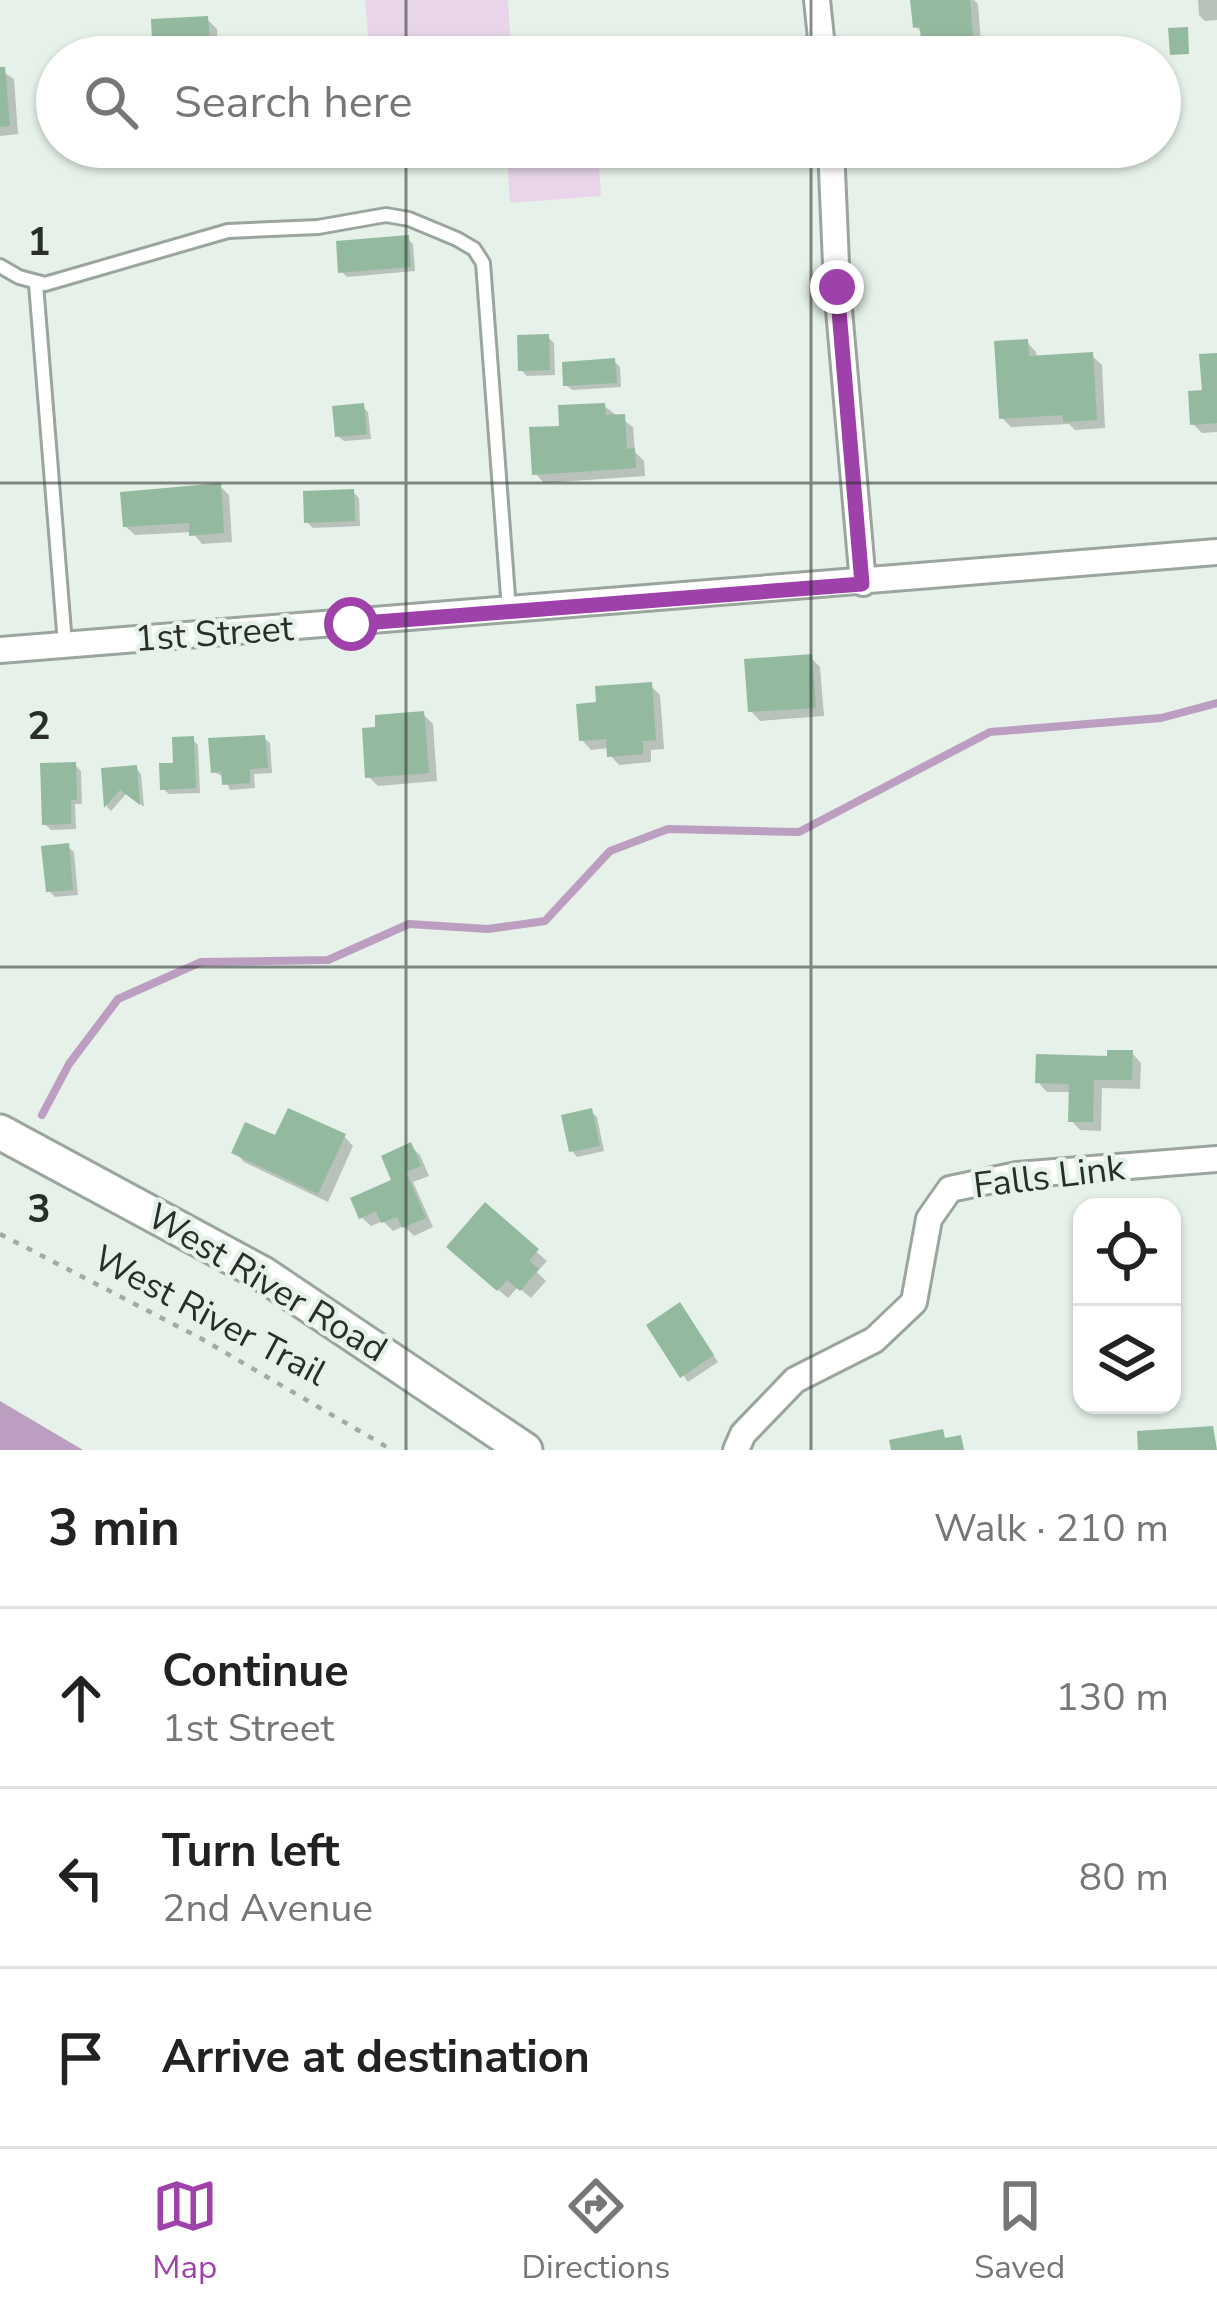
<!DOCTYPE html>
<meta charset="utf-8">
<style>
body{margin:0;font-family:"Nunito Sans",sans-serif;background:#f6f6f6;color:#222}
.controls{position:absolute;right:36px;bottom:36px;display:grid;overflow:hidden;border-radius:24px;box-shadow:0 3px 9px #0004}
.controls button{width:108px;height:108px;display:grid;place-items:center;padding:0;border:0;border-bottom:3px solid #e0e0e0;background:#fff;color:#222;font:60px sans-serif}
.stop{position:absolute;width:36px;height:36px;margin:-27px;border:9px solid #9e41ab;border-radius:50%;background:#fff}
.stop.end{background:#9e41ab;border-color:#fff;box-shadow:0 3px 12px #0008}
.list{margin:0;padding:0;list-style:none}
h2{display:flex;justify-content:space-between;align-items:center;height:156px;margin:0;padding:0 48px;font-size:51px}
h2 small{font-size:39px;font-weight:400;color:#767676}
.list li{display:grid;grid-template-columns:78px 1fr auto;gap:36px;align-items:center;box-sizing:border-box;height:180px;padding:0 48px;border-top:3px solid #e0e0e0}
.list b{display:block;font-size:45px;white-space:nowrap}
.list p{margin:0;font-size:39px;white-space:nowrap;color:#767676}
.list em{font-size:39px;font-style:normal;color:#767676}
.icon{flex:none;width:66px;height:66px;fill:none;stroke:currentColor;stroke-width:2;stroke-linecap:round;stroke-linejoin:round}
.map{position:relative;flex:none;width:1217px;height:1450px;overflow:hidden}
.search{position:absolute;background:#fff;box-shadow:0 3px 9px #0004;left:36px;right:36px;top:36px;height:132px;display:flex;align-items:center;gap:30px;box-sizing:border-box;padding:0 42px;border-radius:66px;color:#767676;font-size:45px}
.sheet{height:696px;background:#fff}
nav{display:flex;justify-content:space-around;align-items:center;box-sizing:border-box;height:168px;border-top:3px solid #e0e0e0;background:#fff;font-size:33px;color:#767676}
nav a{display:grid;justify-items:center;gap:6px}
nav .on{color:#9e41ab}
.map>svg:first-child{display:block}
</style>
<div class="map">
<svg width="1217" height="1450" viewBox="0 0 1217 1450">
<rect width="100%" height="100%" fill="#e6f2e9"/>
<path fill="#e8d5ea" d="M365,0H508L511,48L370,57Z
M598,152L601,196L510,203L507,160Z"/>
<path fill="#bc9ec0" d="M0,1401L83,1450H0Z"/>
<path fill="#0003" d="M913,0H974L978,4L982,57H926L924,35L915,26Z
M1198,0H1217V20L1205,21L1199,15Z
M207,19L217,29L218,50L192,51V57H146Z
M0,70L14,79L18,134L0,136Z
M407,238L413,244L415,271L347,277L341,271Z
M548,337L554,343L555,375L527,376L521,370Z
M1027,342L1036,352L1037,359L1092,356L1102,365L1105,428L1075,430L1069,424L1011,427L1002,418Z
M1217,356V432L1202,433L1193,424Z
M614,361L620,367L621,387L572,390L566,385Z
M362,406L368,412L371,439L344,441L338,436Z
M604,406L633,427L635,452L644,461L645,476L544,483L535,473L562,429Z
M220,486L229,495L232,542L202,544L192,532L135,535L125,526Z
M353,492L359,498L360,526L313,528L307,522Z
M811,658L820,667L824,716L760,721L751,711Z
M650,685L660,695L664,749L651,750V762L619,765L610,755L609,748L591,750L582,740L600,705Z
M423,714L433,724L437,781L378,786L368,776Z
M264,738L270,743L272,773L254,774L255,788L230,790L224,777L214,772Z
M192,739L198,745L200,793L169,794L163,789Z
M75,765L81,771L82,804H75L76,829L51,830L45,824Z
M136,768L141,774L144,807L127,793L111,811L107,807L104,771Z
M68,847L74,852L78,895L55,897L49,891Z
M1132,1053L1141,1063L1140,1089L1102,1088L1101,1131L1080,1130L1071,1120L1072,1092H1047L1038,1082Z
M591,1112L597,1117L604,1151L577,1157L572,1151Z
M344,1136L353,1146L328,1202L244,1162L235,1152L277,1139Z
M411,1146L420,1155L429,1176L413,1182L433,1227L414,1236L404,1226L393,1231L383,1221L371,1226L361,1217L395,1182Z
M485,1206L547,1261L537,1272L546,1281L531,1298L518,1287L508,1298L459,1256Z
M685,1312L718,1362L688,1382L650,1326Z"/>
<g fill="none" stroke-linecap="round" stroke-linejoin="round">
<path stroke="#bc9ec0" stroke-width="8" d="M42,1115L69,1064L118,999L201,962L328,960L409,924L488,929L545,921L610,851L668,829L799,832L990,732L1161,718L1217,703"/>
</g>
<path fill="#93ba9e" d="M910,0H970L975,57H922L920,27L913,28Z
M208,16L210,42L184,43L185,57H143V41H152L151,19Z
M1188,27L1189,54L1170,55L1168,28Z
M743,44L744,57H701L700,47Z
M0,67H5L10,126L0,127Z
M409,235L411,267L338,273L336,241Z
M549,334L550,370L518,371L517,335Z
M1028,339L1029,356L1093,352L1097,420L1063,422V415L999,419L994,341Z
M1217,353V423L1190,425L1188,391L1202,390L1199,354Z
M615,358L617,383L563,386L562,362Z
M364,403L367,434L335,437L332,406Z
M605,403L606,415L625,414L627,449L635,448L636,468L532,475L529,427L559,426L558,405Z
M221,483L224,533L189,536V523L123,527L120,492Z
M354,489L355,521L304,523L303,491Z
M812,654L816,708L748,712L744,659Z
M652,682L656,740L643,741V754L607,757L606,739L579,741L576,704L596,702L595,686Z
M424,711L429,773L365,778L362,728L375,727V715Z
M265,735L268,768L250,769V783L222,785L221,772L211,773L208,738Z
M194,736L196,788L160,790L159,763H173L172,737Z
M76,762L77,800H71V824L42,825L40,763Z
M137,765L140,805L120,790L104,808L101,768Z
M69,843L73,890L46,892L41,846Z
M1107,1050H1133L1132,1080H1094L1093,1122H1068L1069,1084L1035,1083L1036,1054L1107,1056Z
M288,1108L346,1134L318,1194L231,1153L245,1122L275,1135Z
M592,1108L600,1146L569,1152L561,1115Z
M411,1142L421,1166L406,1172L426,1218L402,1228L397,1217L381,1223L376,1211L359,1219L350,1198L391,1180L381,1156Z
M485,1202L539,1249L529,1261L539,1269L520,1291L507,1280L497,1291L446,1247Z
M680,1302L714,1355L680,1378L646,1325Z
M1213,1426L1217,1450H1138L1137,1431Z
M943,1429L945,1438L961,1435L964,1450H891L889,1440Z"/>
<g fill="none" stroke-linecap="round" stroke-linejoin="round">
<defs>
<path id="service" d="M0,266L19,277L45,284L228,231L318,227L386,215L409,219L457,239L474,249L483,263L509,610
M36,284L65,644"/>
<path id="minor" d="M817,0L823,57
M831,147L837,287L863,583
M0,650L1217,552
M736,1450L743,1434L795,1380L874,1340L914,1302L929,1219L950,1189L1017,1175L1217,1159"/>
<path id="secondary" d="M0,1132L263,1274L525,1450"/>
</defs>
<use href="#service" stroke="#9aa59d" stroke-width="18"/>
<use href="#minor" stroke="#9aa59d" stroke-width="30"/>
<use href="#secondary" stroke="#9aa59d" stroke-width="39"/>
<path stroke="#a1aaa3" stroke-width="4.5" stroke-dasharray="6 9" stroke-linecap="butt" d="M0,1234L202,1339L392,1450"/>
<use href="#service" stroke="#fff" stroke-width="12"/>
<use href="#minor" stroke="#fff" stroke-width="24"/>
<use href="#secondary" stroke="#fff" stroke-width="33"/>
</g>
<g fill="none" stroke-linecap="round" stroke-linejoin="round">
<path stroke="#9e41ab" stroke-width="15" d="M351,624L862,584L837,287"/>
</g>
<path fill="none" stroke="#2a2e2b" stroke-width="3" stroke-opacity="0.55" d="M406,0V57M811,0V57M406,147V1450M811,147V1450M0,483H1217M0,967H1217"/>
<g text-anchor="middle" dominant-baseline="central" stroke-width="9" stroke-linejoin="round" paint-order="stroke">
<g font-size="36" fill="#2a2e2b" stroke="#e6f2e9">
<text transform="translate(214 634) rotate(-4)">1st Street</text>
<text transform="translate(1049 1177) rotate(-7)">Falls Link</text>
<text transform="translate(267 1283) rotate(31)">West River Road</text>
<text transform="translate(210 1316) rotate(28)">West River Trail</text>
</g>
</g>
<g font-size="39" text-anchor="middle" font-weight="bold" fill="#2a2e2b" stroke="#e6f2e9" stroke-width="9" stroke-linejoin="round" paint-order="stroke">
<text x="39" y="255">1</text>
<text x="39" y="739">2</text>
<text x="39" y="1222">3</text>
</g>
</svg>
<div class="controls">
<button><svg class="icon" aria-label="locate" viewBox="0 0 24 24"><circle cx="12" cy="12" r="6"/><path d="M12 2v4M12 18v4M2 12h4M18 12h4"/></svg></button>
<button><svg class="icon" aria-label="layers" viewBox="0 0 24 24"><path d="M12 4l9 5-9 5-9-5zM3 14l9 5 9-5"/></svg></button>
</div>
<div class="stop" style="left:351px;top:624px"></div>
<div class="stop end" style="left:837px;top:287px"></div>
<div class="search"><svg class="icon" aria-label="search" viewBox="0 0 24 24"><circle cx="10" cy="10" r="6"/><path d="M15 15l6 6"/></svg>Search here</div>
</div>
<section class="sheet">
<h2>3 min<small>Walk · 210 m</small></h2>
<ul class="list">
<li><svg class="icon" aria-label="ahead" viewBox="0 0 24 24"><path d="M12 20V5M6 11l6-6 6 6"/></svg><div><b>Continue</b><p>1st Street</p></div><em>130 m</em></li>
<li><svg class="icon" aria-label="left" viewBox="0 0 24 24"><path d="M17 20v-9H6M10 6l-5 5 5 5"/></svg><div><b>Turn left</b><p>2nd Avenue</p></div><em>80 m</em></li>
<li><svg class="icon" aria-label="arrive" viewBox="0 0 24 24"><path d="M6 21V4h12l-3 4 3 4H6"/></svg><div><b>Arrive at destination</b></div></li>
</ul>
</section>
<nav>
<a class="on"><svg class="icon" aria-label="map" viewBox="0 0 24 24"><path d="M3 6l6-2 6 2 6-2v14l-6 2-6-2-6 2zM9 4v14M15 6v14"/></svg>Map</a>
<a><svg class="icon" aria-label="directions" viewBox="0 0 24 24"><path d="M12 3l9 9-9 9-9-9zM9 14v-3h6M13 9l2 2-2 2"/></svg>Directions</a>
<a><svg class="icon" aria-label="saved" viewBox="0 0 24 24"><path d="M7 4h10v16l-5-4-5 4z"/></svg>Saved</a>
</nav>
